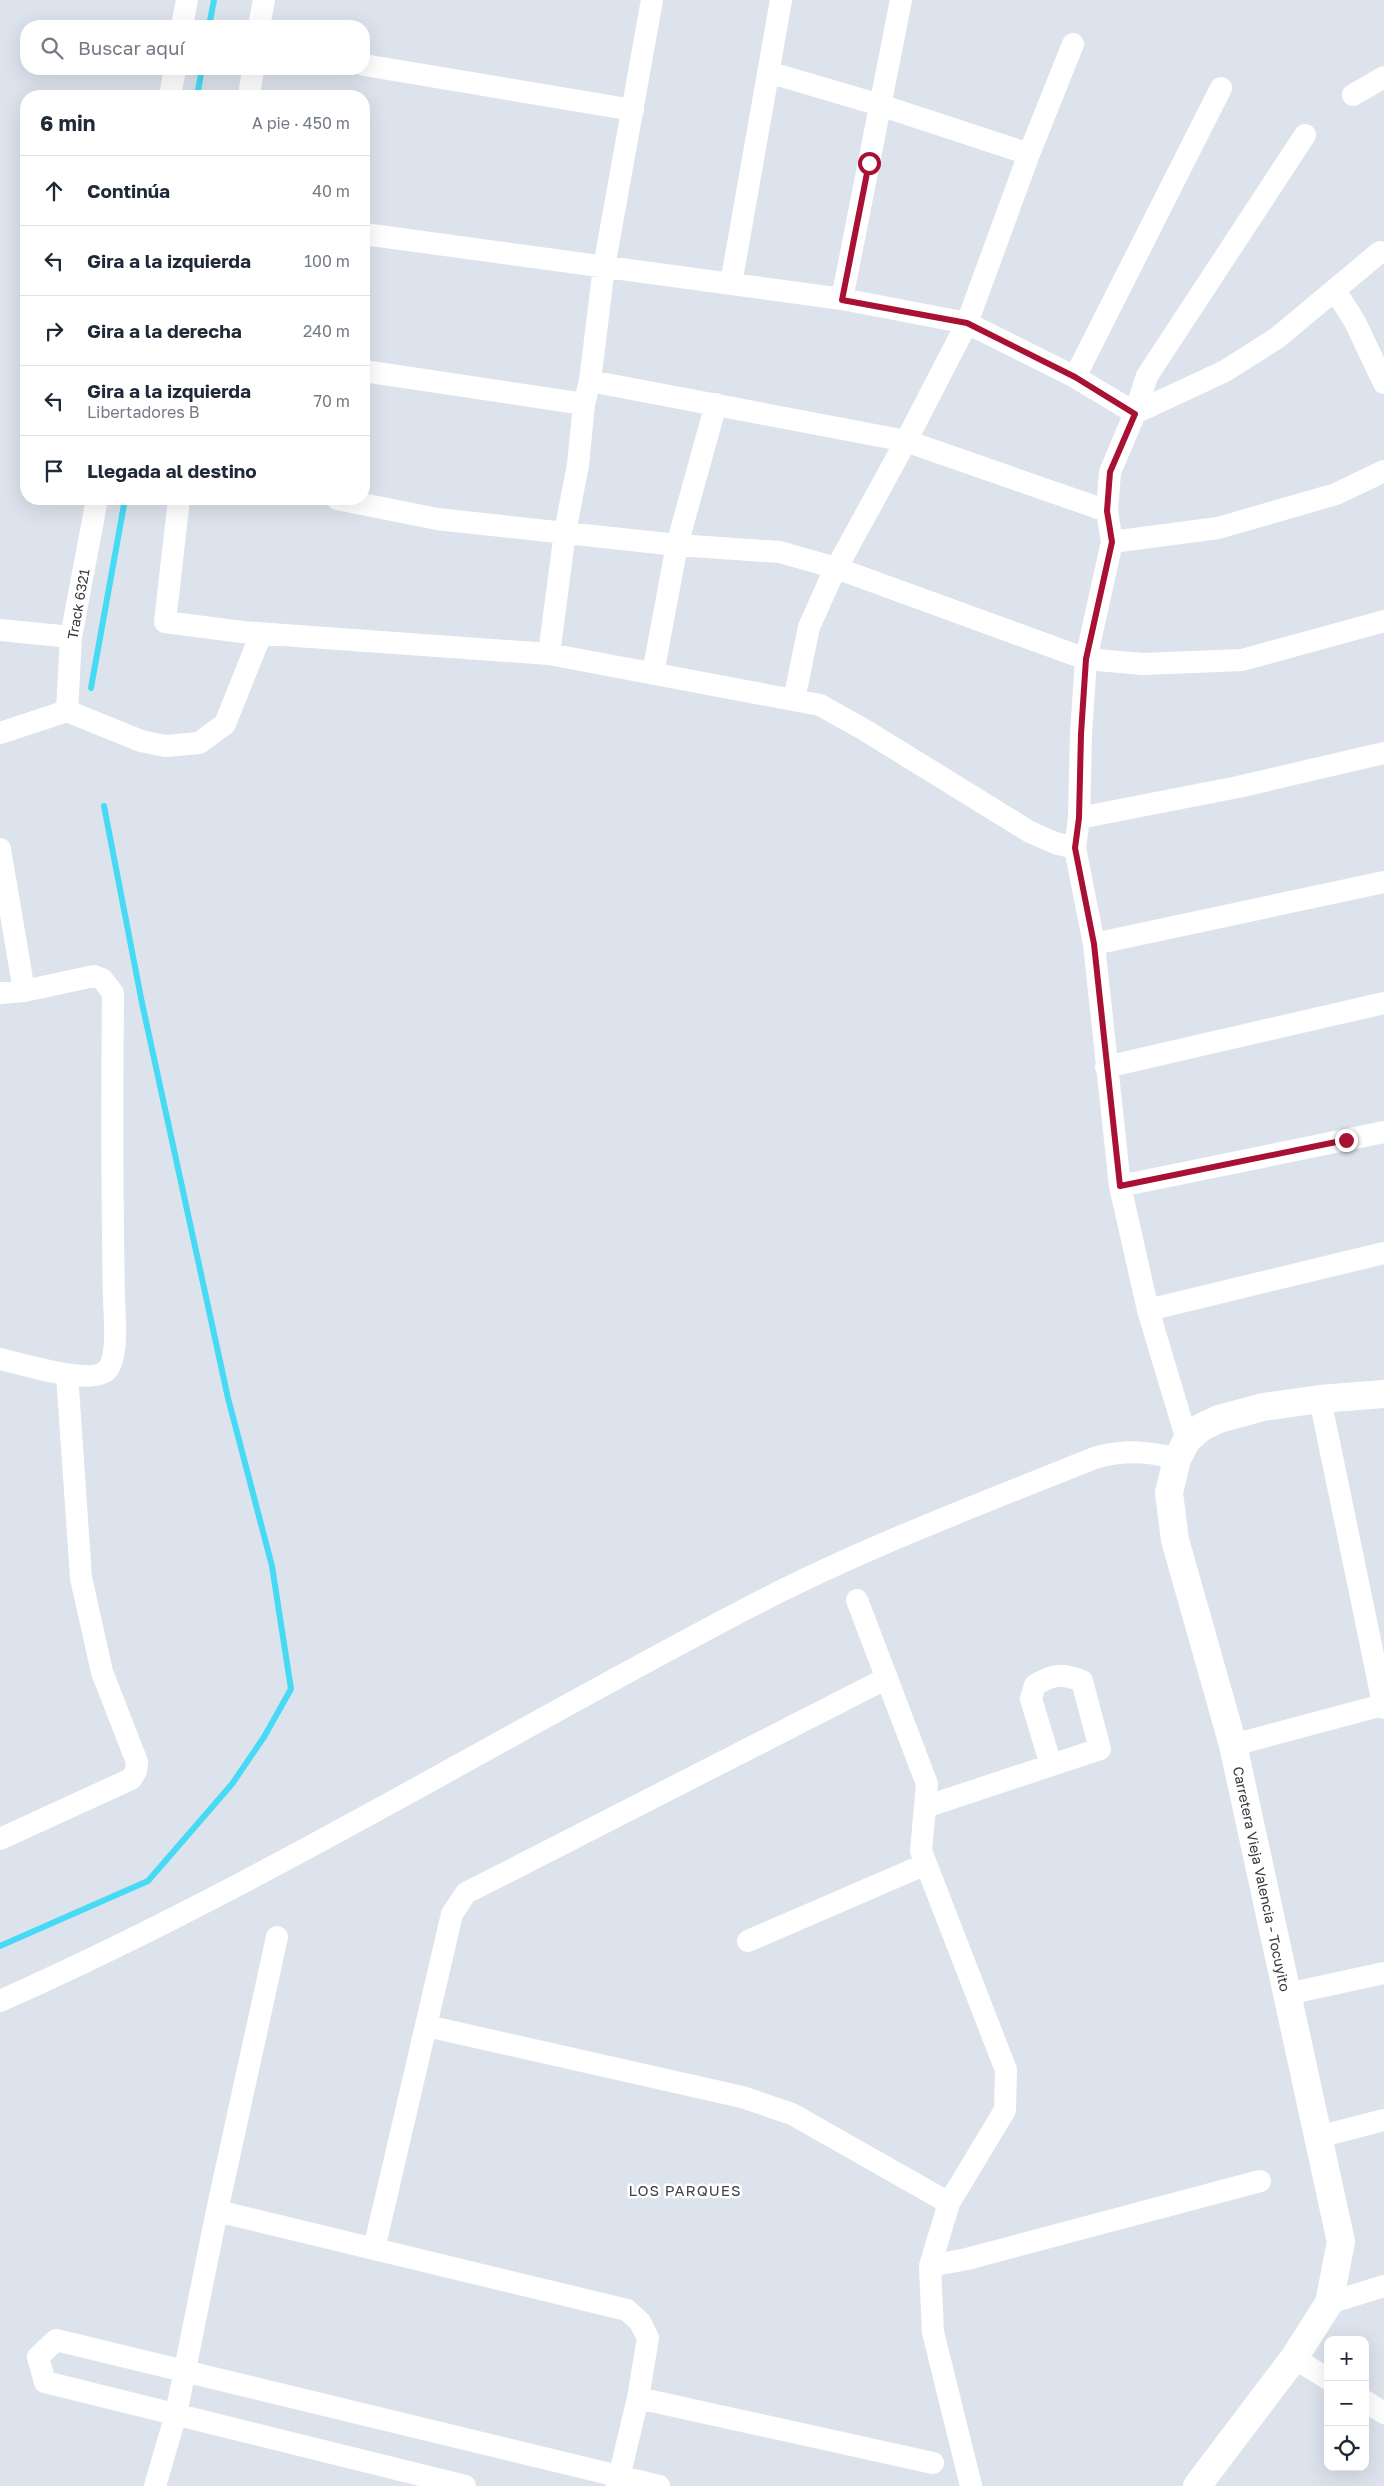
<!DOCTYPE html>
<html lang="es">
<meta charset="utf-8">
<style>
body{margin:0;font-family:"Golos Text",sans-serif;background:#f6f6f7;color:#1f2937}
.controls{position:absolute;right:15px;bottom:15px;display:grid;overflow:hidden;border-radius:10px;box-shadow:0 5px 20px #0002}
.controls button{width:45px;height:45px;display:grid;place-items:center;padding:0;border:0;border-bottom:1px solid #e0e1e3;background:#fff;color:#1f2937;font:25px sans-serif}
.stop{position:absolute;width:15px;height:15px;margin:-11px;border:4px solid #a81034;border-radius:50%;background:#fff}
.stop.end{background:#a81034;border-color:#fff;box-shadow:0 1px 5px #0008}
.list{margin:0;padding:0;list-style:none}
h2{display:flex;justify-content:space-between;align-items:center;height:65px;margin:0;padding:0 20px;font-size:21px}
h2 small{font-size:16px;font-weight:400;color:#747a83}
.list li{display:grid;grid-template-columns:32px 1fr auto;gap:15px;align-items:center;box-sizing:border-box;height:70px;padding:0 20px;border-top:1px solid #e0e1e3}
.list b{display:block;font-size:19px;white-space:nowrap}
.list p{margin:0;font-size:16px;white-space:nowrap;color:#747a83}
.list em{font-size:16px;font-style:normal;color:#747a83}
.icon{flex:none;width:28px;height:28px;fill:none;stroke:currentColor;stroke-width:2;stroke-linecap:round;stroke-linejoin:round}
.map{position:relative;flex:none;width:1384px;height:2486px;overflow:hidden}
.search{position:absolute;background:#fff;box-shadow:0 5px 20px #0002;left:20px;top:20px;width:350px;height:55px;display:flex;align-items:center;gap:12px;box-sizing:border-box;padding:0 18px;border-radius:20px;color:#747a83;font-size:19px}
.panel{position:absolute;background:#fff;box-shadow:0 5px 20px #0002;left:20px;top:90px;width:350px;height:415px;border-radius:20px}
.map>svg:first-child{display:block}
</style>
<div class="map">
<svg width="1384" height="2486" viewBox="0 0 1384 2486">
<rect width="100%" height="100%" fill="#dde3ed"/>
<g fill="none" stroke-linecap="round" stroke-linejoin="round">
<path stroke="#46daf4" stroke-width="6" d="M209,26L214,0
M197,96L202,69
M91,688L125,499
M0,1946L148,1881L232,1784L264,1737L291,1689L272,1566L228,1398L142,1003L104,806"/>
<path stroke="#fff" stroke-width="22" d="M182,26L187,0
M259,26L264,0
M364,65L633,110
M768,72L880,105L1029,154
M1353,95L1384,77
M170,96L175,69
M249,96L253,69
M364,234L842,299L967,323L1075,377L1135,413L1225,371L1277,338L1380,252
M731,284L781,0
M1335,290L1355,322L1384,383
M842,299L901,0
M364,371L584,404
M1075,377L1221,88
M590,381L906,441L1107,511
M179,499L165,622L242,632L549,654L820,705L863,729L1030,832L1055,843L1075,848
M337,499L437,519L677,545L780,552L836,568L1086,659L1143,664L1242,660L1384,621
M1112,542L1218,528L1336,494L1384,471
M0,630L71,637
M549,654L565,532L578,465L584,404L590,381L604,267L652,0
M653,673L677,545L716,404
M794,700L809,627L830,580L906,441L967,323L1029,154L1073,44
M67,711L71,637L97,499
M0,733L67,711L141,741L165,746L199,743L225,724L261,634
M1079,818L1238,787L1384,753
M0,849L24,991
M1094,944L1384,882
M0,993L24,991L94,976L102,979L113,993C112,1095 112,1198 114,1300C115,1316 118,1359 107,1370C92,1386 21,1364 0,1359
M1106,1067L1384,1003
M1120,1186L1384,1132
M1148,1310L1384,1253
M1320,1399L1384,1708
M1187,1440L1148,1310L1120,1186L1094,944L1075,848L1079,818L1081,734L1086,659L1112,542L1107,511L1110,472L1135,413L1147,376L1305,135
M857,1600L927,1784L921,1851L1006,2070L1005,2110L949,2203L930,2266L933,2332L971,2486
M1233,1745L1383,1705
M925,1807L1100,1749L1082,1681C1061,1673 1054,1674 1035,1685L1031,1699L1051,1765
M0,1839L131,1779L136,1771L137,1762L102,1672L81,1578L67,1374
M748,1941L926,1864
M1287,1994L1384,1973
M0,2001C263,1884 508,1732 763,1600C871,1545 985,1502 1097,1457C1126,1450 1149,1451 1177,1459
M427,2026L742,2097L792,2114L949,2203
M1318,2137L1384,2120
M217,2211L627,2310L640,2322L648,2338L638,2398L617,2486
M374,2249L452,1914L466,1893L887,1678
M930,2266L967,2259L1260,2181
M1329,2303L1384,2286
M1294,2358L1328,2379
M638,2398L933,2463
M1365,2401L1384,2413
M155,2486L176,2414L217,2211L277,1937
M465,2486L45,2382L38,2357L56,2340L659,2486"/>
<path stroke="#fff" stroke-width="28" d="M1197,2486L1294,2358L1329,2303L1341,2242L1233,1745L1175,1540L1169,1493L1177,1459L1187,1440L1202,1427L1219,1419L1263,1407L1320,1399L1384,1394"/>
</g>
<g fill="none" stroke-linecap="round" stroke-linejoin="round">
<path stroke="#a81034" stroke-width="6" d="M869,163L842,300L967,323L1075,377L1135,414L1110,472L1107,511L1112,542L1086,659L1081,734L1079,818L1075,848L1094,944L1120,1186L1346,1140"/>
</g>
<g text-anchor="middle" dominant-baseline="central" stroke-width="5" stroke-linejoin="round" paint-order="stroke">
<g font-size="14" fill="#37393d" stroke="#fff">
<text transform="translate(78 604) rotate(-80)">Track 6321</text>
<text transform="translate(1262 1879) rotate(78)">Carretera Vieja Valencia - Tocuyito</text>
</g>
<g font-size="15" letter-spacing="1" fill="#40444c" stroke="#fff">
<text x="685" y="2190">LOS PARQUES</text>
</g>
</g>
</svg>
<div class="controls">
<button>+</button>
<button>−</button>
<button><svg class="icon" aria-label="locate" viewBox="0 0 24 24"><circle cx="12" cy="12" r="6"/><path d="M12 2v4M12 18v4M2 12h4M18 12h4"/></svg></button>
</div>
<div class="stop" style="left:869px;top:163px"></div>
<div class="stop end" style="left:1346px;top:1140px"></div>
<div class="search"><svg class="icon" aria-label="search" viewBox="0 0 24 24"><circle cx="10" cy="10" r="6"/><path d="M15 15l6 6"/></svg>Buscar aquí</div>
<section class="panel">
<h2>6 min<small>A pie · 450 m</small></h2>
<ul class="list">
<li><svg class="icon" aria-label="ahead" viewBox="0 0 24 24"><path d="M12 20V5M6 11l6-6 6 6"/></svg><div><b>Continúa</b></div><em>40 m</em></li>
<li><svg class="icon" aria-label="left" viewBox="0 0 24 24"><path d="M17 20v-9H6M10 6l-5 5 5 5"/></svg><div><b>Gira a la izquierda</b></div><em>100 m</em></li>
<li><svg class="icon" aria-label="right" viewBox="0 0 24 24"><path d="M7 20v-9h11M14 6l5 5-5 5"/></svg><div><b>Gira a la derecha</b></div><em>240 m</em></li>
<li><svg class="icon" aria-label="left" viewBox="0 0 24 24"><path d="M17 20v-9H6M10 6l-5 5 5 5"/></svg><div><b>Gira a la izquierda</b><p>Libertadores B</p></div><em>70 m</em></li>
<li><svg class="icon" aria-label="arrive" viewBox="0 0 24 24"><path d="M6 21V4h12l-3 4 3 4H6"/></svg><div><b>Llegada al destino</b></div></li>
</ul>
</section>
</div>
